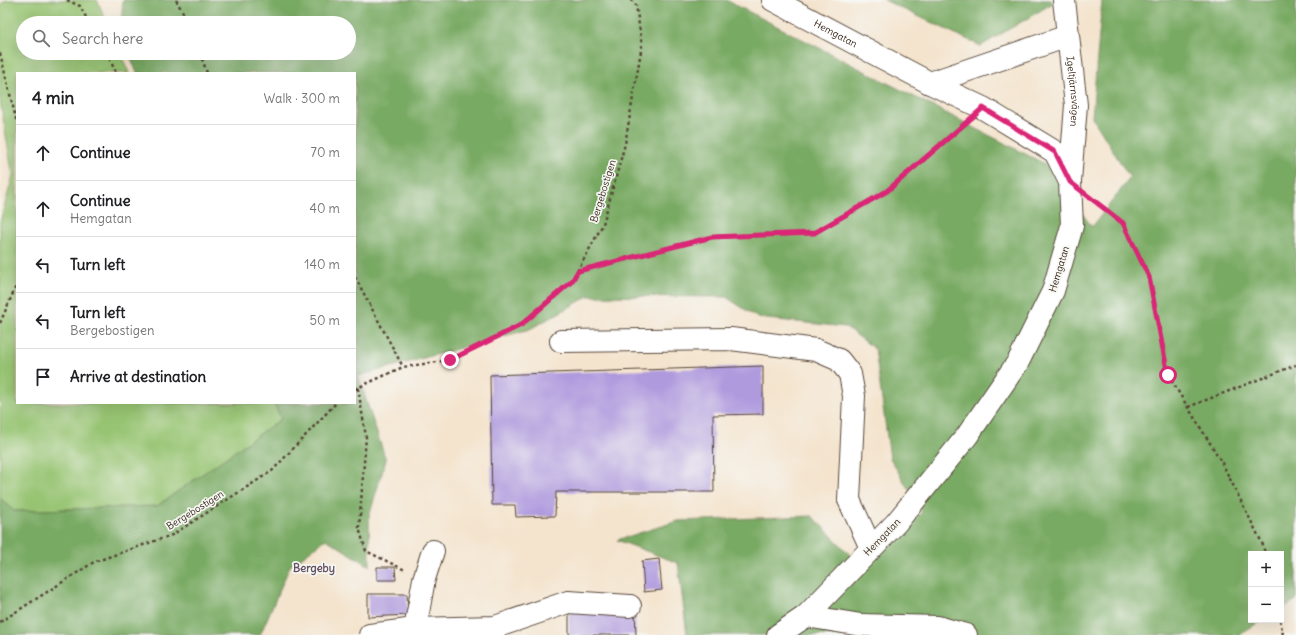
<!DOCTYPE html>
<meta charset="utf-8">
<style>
body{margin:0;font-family:Delius,sans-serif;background:#f2f2f2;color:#202124}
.controls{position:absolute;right:12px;bottom:12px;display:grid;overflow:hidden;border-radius:0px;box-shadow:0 4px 16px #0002}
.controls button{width:36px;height:36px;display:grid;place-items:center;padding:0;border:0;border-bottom:1px solid #e0e0e0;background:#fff;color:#202124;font:20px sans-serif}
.stop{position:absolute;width:12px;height:12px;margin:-9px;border:3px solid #db2777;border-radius:50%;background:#fff}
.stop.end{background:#db2777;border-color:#fff;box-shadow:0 1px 4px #0008}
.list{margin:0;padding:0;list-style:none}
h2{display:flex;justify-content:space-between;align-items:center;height:52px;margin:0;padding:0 16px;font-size:17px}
h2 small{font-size:13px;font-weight:400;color:#757577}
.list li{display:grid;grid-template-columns:26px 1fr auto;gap:12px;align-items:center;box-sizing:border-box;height:56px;padding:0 16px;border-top:1px solid #e0e0e0}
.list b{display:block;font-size:15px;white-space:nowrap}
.list p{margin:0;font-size:13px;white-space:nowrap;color:#757577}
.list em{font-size:13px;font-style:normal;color:#757577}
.icon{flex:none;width:22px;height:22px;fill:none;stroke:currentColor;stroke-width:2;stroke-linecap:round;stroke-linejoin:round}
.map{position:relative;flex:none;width:1296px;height:635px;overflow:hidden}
.search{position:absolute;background:#fff;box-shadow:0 4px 16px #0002;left:16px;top:16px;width:340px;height:44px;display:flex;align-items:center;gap:10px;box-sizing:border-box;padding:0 14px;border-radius:22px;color:#757577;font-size:15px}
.panel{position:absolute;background:#fff;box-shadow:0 4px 16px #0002;left:16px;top:72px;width:340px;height:332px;border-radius:0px}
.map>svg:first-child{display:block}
</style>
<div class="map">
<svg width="1296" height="635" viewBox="0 0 1296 635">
<rect width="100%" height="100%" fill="#f6f6f2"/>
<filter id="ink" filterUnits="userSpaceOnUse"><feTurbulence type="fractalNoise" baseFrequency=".025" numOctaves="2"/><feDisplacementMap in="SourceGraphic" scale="8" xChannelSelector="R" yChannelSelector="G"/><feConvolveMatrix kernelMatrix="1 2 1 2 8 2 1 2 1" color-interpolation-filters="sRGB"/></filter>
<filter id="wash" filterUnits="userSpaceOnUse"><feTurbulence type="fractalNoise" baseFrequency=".012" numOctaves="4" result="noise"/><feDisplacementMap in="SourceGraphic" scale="16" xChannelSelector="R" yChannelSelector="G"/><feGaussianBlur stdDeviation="0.9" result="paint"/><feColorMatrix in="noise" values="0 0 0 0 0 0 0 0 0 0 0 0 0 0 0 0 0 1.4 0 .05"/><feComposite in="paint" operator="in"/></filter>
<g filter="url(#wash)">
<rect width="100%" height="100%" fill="#f4e4ce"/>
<path fill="#97c472" stroke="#697748" d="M6,0H97L107,23H23V53H120L129,73H17V403H274L281,419L157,506L13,511L0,498V222L13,176L0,100V5Z"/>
<path fill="#79aa64" stroke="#5a6a41" d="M123,0H726L1045,164L1092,227L1130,178L1092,117L1102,0H1296V600L1281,609V554H1251V620H1263L1238,635H687L678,563L617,540L678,521L812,516L864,569L922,512L890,458L875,349L846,327L758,318L726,297L589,296L530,329L358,376L386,460L369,516L370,566L326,539L290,566L260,635H0V498L14,511L157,506L281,419L274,403H355V73H137L129,53H349V23H121Z
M884,0H1051L1053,3L981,46Z"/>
<g id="blocks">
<path fill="#af9ade" d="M763,366V414L713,415L714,492H556L555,516L516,517L515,505H492L490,375Z
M659,559L662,590L644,592L642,561Z
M377,567H395L396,580H377Z
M368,594H407L408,615L368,617Z
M569,611H635L636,635H569Z"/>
</g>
</g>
<g filter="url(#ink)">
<use href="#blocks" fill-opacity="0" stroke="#574638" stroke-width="1"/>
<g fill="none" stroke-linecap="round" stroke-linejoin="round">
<defs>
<g id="minor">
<path id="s1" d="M773,0L930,83L983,108L1055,152L1070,182L1072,226L1053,291L1018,362L967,436L896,523L806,616L778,635"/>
<path id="s2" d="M1064,0L1076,105L1070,181"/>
<path d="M930,83L1068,36"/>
<path d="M561,341L731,339L816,350L839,360L850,374L854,396L849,500L871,548"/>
<path d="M806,616L861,625L938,627L966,635"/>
<path d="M370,635L415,629L495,627L568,602L630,606"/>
<path d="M414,635L424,579L433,551"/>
</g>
</defs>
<use href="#minor" stroke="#574638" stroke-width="24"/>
<path stroke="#574638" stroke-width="2.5" stroke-dasharray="3 3" stroke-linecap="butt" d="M67,0L80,6L89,23
M176,0L189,23
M1295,0H1296
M0,53L17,123
M107,53L116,73
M200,53L207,73
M1093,200L1123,223L1149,277L1168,375L1221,461L1263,545L1265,554
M578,271L712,237L814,233L887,191L965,124
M355,277L403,367
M0,323L17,284
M358,388L366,437L359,528L366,551L405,570
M355,389L403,367L450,360L521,325L572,281L603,224L625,144L642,45L636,5L631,0
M1188,407L1296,365
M1280,620L1283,635
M0,622L94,562L172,535L272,471L336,403"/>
<use href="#minor" stroke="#fff" stroke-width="22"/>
</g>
</g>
<g fill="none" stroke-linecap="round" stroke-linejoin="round" filter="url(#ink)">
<path stroke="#db2777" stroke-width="5" d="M450,360L521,325L572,281L578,271L712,237L814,233L887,191L983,108L1055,152L1070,182L1123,223L1149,277L1168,375"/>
</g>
<g text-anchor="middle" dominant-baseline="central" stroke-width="3.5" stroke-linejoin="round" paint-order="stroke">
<g font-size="10" fill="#3b2a1e" stroke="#f6f6f2">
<text stroke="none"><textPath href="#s1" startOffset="71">Hemgatan</textPath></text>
<text stroke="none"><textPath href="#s2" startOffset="92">Igeltjärnsvägen</textPath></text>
<text transform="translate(603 191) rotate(-73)">Bergebostigen</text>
<text transform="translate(1059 269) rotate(-73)">Hemgatan</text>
<text transform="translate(195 510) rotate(-32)">Bergebostigen</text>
<text transform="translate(882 537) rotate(-46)">Hemgatan</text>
</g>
<g font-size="11" font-weight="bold" fill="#645161" stroke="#f6f6f2">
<text x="314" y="568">Bergeby</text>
</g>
</g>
</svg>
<div class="controls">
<button>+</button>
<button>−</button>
</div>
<div class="stop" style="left:1168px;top:375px"></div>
<div class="stop end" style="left:450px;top:360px"></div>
<div class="search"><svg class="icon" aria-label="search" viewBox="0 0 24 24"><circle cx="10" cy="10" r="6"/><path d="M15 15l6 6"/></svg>Search here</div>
<section class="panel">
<h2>4 min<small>Walk · 300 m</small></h2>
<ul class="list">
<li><svg class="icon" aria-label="ahead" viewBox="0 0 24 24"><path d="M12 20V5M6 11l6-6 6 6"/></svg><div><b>Continue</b></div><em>70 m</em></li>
<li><svg class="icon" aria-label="ahead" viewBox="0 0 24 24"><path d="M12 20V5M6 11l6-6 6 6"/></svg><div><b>Continue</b><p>Hemgatan</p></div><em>40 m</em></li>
<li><svg class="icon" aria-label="left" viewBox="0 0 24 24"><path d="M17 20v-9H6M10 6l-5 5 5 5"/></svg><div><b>Turn left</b></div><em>140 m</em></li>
<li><svg class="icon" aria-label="left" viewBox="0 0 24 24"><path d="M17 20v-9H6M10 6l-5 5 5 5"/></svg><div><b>Turn left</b><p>Bergebostigen</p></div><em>50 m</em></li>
<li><svg class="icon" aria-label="arrive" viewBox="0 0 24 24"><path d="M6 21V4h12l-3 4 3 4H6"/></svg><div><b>Arrive at destination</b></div></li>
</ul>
</section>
</div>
